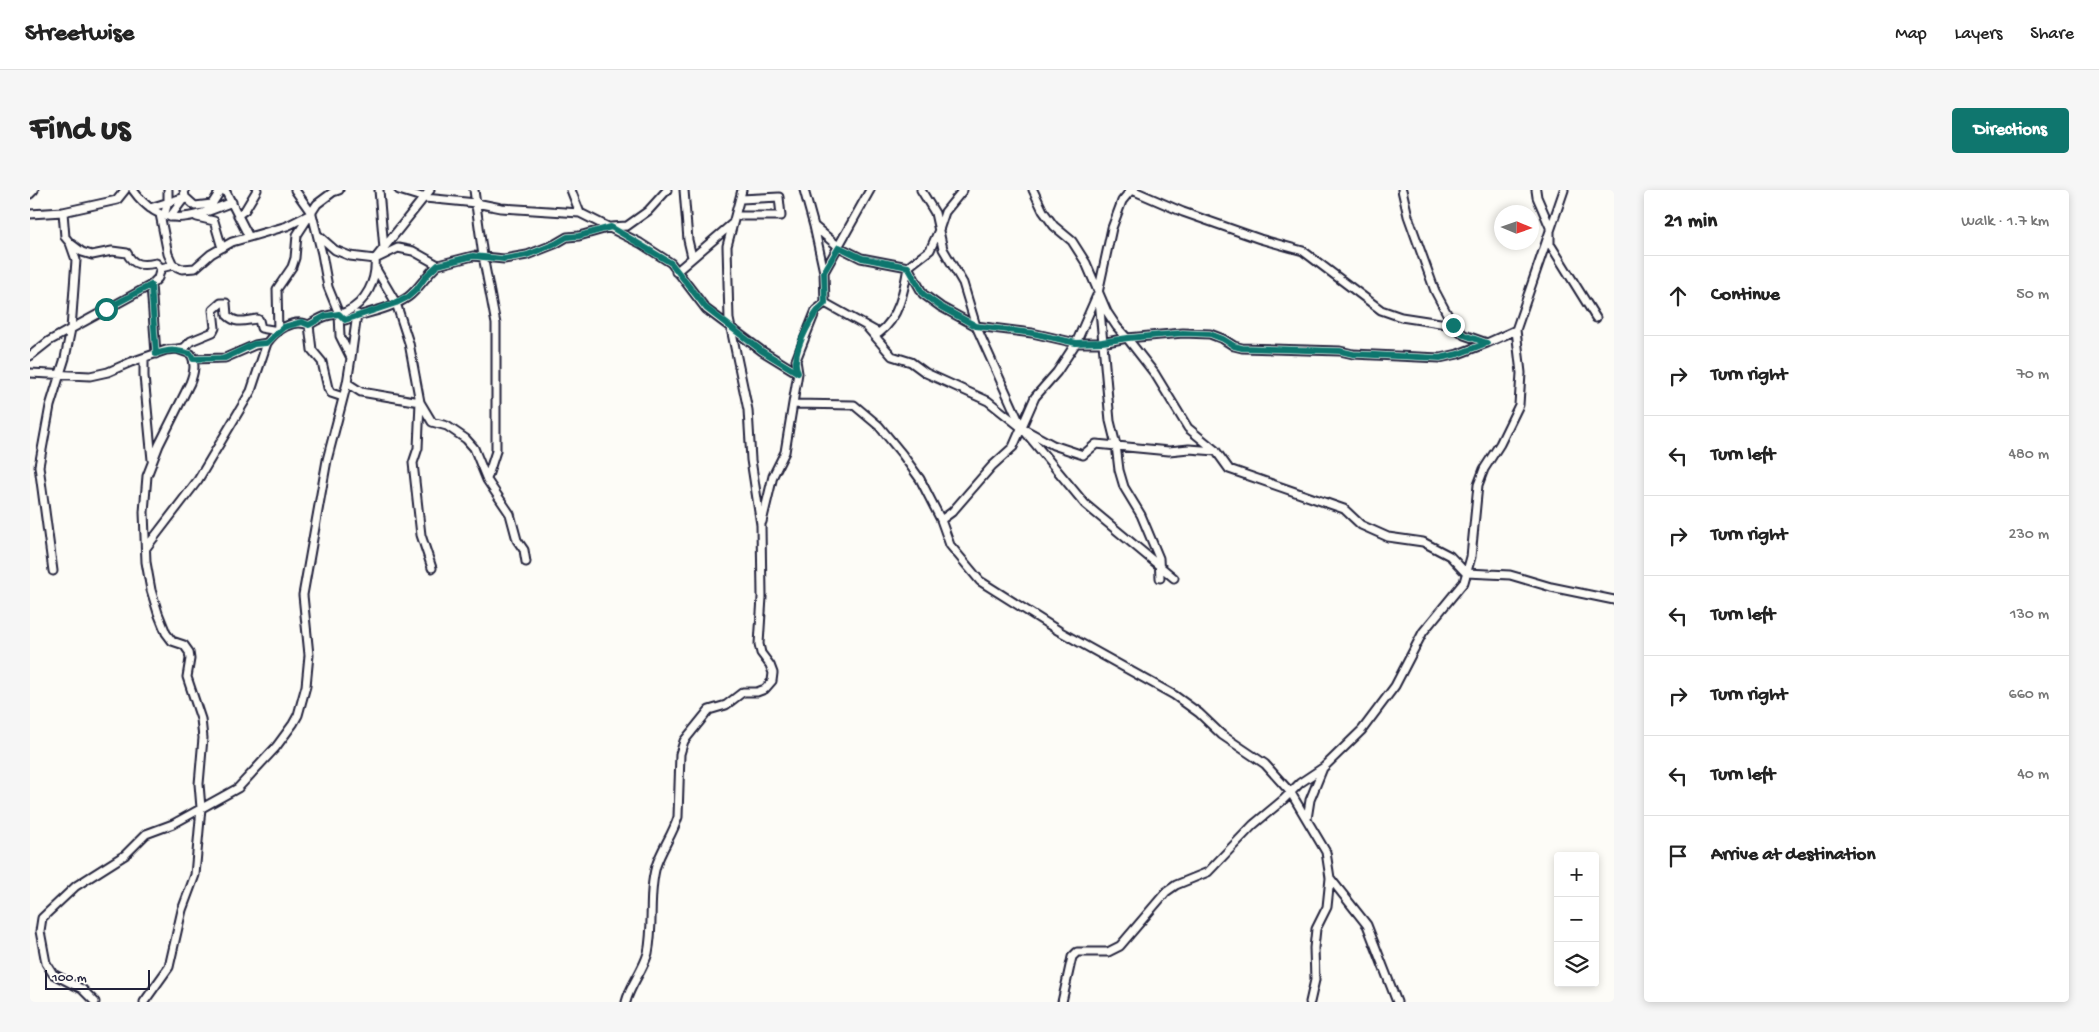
<!DOCTYPE html>
<meta charset="utf-8">
<style>
body{margin:0;font-family:"Gochi Hand",sans-serif;background:#f6f6f6;color:#222}
.controls{position:absolute;right:15px;bottom:15px;display:grid;overflow:hidden;border-radius:5px;box-shadow:0 2px 8px #0003}
.controls button{width:45px;height:45px;display:grid;place-items:center;padding:0;border:0;border-bottom:1px solid #e0e0e0;background:#fff;color:#222;font:25px sans-serif}
.compass{position:absolute;left:1464px;top:15px;width:45px;height:45px;border-radius:50%;background:#fff;box-shadow:0 2px 8px #0003;rotate:92deg}
.scale{position:absolute;left:15px;bottom:12px;width:105px;box-sizing:border-box;padding-left:5px;border:2px solid #22223b;border-top:0;font-size:14px;line-height:18px;white-space:nowrap;color:#22223b;-webkit-text-stroke:4px #fdfcf7;paint-order:stroke}
.stop{position:absolute;width:15px;height:15px;margin:-11px;border:4px solid #0f766e;border-radius:50%;background:#fff}
.stop.end{background:#0f766e;border-color:#fff;box-shadow:0 1px 5px #0008}
.list{margin:0;padding:0;list-style:none}
h2{display:flex;justify-content:space-between;align-items:center;height:65px;margin:0;padding:0 20px;font-size:21px}
h2 small{font-size:16px;font-weight:400;color:#767676}
.list li{display:grid;grid-template-columns:32px 1fr auto;gap:15px;align-items:center;box-sizing:border-box;height:80px;padding:0 20px;border-top:1px solid #e0e0e0}
.list b{display:block;font-size:19px;white-space:nowrap}
.list em{font-size:16px;font-style:normal;color:#767676}
.icon{flex:none;width:28px;height:28px;fill:none;stroke:currentColor;stroke-width:2;stroke-linecap:round;stroke-linejoin:round}
.map{position:relative;flex:none;width:1584px;height:812px;overflow:hidden;border-radius:5px}
header{display:flex;align-items:center;gap:30px;box-sizing:border-box;height:70px;padding:0 25px;background:#fff;border-bottom:1px solid #e0e0e0}
header strong{font-size:24px}
nav{display:flex;gap:28px;margin-inline-start:auto;font-size:18px}
.intro{display:flex;align-items:center;justify-content:space-between;box-sizing:border-box;height:120px;padding:0 30px}
h1{margin:0;font-size:35px}
.button{padding:12px 22px;border-radius:5px;background:#0f766e;color:#fff;font-size:18px;font-weight:700}
main{display:flex;gap:30px;padding:0 30px}
aside{flex:1;background:#fff;border-radius:5px;box-shadow:0 2px 8px #0003}
.map>svg:first-child{display:block}
</style>
<header>
<strong>Streetwise</strong>
<nav><a>Map</a><a>Layers</a><a>Share</a></nav>
</header>
<div class="intro"><h1>Find us</h1><a class="button">Directions</a></div>
<main>
<div class="map">
<svg width="1584" height="812" viewBox="0 0 1584 812">
<rect width="100%" height="100%" fill="#fdfcf7"/>
<filter id="ink" filterUnits="userSpaceOnUse"><feTurbulence type="fractalNoise" baseFrequency=".02" numOctaves="2"/><feDisplacementMap in="SourceGraphic" scale="10" xChannelSelector="R" yChannelSelector="G"/><feConvolveMatrix kernelMatrix="1 2 1 2 8 2 1 2 1" color-interpolation-filters="sRGB"/></filter>
<g filter="url(#ink)">
<g fill="none" stroke-linecap="round" stroke-linejoin="round">
<defs>
<path id="street" d="M103,0C132,41 162,28 202,12
M195,0L219,47
M349,0L354,59
M369,0L395,8L446,13L471,18L550,23L610,53L641,73L676,119L732,161L768,183
M444,0L453,66L466,134V261L457,289
M541,0L550,23
M654,0L658,50L662,67
M774,0L784,36L809,57L831,68L878,77L900,60L909,40L915,22L933,0
M891,0L905,23L913,59L933,93L946,136L992,238L1055,314L1144,388
M1003,0L1013,21L1024,36L1042,51L1056,73L1077,122L1087,137L1097,148L1125,184L1158,238L1186,261L1199,279L1314,319L1331,335L1358,347L1393,352L1420,366L1436,383L1480,385L1521,397L1584,410
M1102,0L1153,22L1230,49L1273,61L1351,120L1371,127L1423,135
M1372,0L1378,26L1405,101L1423,135L1434,145L1457,153L1486,140
M1506,0L1507,7L1520,37V54L1566,128
M0,4L4,0
M120,18L155,7L165,16L182,14L191,0
M0,24L33,22
M208,25L215,20L227,0
M134,26L138,12V0
M706,26H751L749,7L711,9
M140,27L155,7L154,0
M167,27L184,31L192,58
M784,36L794,82
M288,45L305,60L320,66L345,69L368,58L383,61L408,75L443,66L474,69L497,65L525,54L537,47L549,46L581,37L597,36L618,21L637,0
M40,53L52,62L62,65L82,61L97,63C103,76 113,76 126,73L131,78
M143,75L152,79L165,78L181,64L202,52L257,36L279,25
M878,77L893,104L911,117L946,136L1002,143L1046,153H1072L1097,148L1153,143L1180,144L1193,149L1204,156L1212,158L1310,161L1323,164L1410,168L1428,164L1457,153
M346,79L366,113L379,153L390,212L402,232L417,236L436,249L444,258L457,290L480,324L487,350L494,360L496,372
M646,82L702,34
M121,95L126,164
M1069,109L1080,231L1086,255L1089,280L1094,297L1111,325L1129,368L1130,388
M795,113L849,143C869,128 874,101 878,77
M309,124L315,130C335,123 361,119 378,107C388,100 397,84 408,75
M279,135L282,160L292,172L298,198L301,203L313,207
M836,136L862,166L881,172L896,183L958,211L992,238L1023,255L1053,265L1066,254L1139,261L1159,259L1186,261
M248,141L247,99L262,77L265,68L267,45L287,14L303,2L309,0
M147,159L154,158L161,151L183,142L185,138L183,120L191,113H196L197,125C207,135 215,130 227,129L229,130L231,138L248,141
M0,166L19,151L121,95L128,88L131,78L143,75L138,64L130,24
M114,168V186L122,270
M321,168L327,124
M163,169L195,168L225,155L237,153
M0,183L60,186L78,182L101,172L136,160L147,159L161,164C166,174 164,183 160,193L129,255L117,286L114,322L116,372L121,400L128,423L136,443L142,451L154,455L159,462L160,469L157,487L171,529L173,548L169,594L171,618L165,685L152,720L139,777L114,812
M317,193L331,202L390,212L388,258L383,273L391,345L402,378
M764,214L824,215L849,236L872,264L890,289L911,330L920,355L950,391L1029,441L1144,505L1169,523L1192,545L1235,574L1261,603L1296,662L1300,688L1297,717L1286,739L1284,758L1285,790L1280,812
M911,330L922,322L962,276L983,257L1005,207L1027,182L1046,153L1068,103L1082,38L1092,11L1101,0
M732,332L743,286L755,262L768,183L766,170L786,120L795,113L794,82L840,0
M116,358L168,290L221,201L237,153C246,140 263,128 279,135C284,132 291,127 297,126C303,124 310,125 316,122C336,113 347,90 345,69L400,0
M23,381L9,276L20,216L35,168L41,139L46,70L40,53L35,47L33,22L87,10L95,0
M1277,629L1280,610L1293,578
M1300,688L1337,735L1367,812
M65,812L52,799L23,784L16,773L10,741L12,728L46,696L95,665L116,644L143,634L208,598L246,557L263,534L268,525L276,496L279,465L273,405L297,270L317,193L321,168L310,146L309,124L298,97L292,64L282,24L265,0
M596,812C600,795 613,781 618,763C624,734 618,704 626,676C632,658 643,644 648,627L650,564L654,551L679,520L696,515L713,502H727L735,499L742,491L743,483L740,475L731,463L729,454L732,407L731,335L721,270L718,220L699,129L697,56L712,0
M1032,812L1042,767L1047,762H1078L1090,756L1136,702L1146,695L1178,682L1223,635L1253,610L1270,593L1294,577L1332,540L1365,496L1393,442L1434,392L1441,367L1448,295L1454,279L1470,254L1489,215L1491,183L1486,140L1534,0"/>
</defs>
<use href="#street" stroke="#22223b" stroke-width="11"/>
<use href="#street" stroke="#fdfcf7" stroke-width="7"/>
</g>
</g>
<g fill="none" stroke-linecap="round" stroke-linejoin="round" filter="url(#ink)">
<path stroke="#0f766e" stroke-width="6" d="M76,119L121,95L126,164C140,159 147,160 161,164L163,169L195,168L224,154L236,153L254,137L272,132L279,135L295,126L309,124L315,130L366,113L378,107L386,100L397,85L408,75L443,66L474,69L497,65L525,54L537,47L549,46L581,37L641,73L676,118L732,161L768,183C767,179 765,175 766,171C766,155 783,123 795,113L794,82L809,57L832,68L878,77L893,104L911,117L946,136L1002,143L1046,153L1072,152L1098,148L1153,143L1180,144L1193,149L1204,156L1212,158L1310,161L1323,164L1410,168L1428,164L1457,153L1434,145L1423,135"/>
</g>
</svg>
<div class="controls">
<button>+</button>
<button>−</button>
<button><svg class="icon" aria-label="layers" viewBox="0 0 24 24"><path d="M12 4l9 5-9 5-9-5zM3 14l9 5 9-5"/></svg></button>
</div>
<svg class="compass" viewBox="-18 -18 36 36"><path d="M0-13l5 13h-10z" fill="#e53935"/><path d="M0 13l5-13h-10z" fill="#767676"/></svg>
<div class="scale">100 m</div>
<div class="stop" style="left:76px;top:119px"></div>
<div class="stop end" style="left:1423px;top:135px"></div>
</div>
<aside>
<h2>21 min<small>Walk · 1.7 km</small></h2>
<ul class="list">
<li><svg class="icon" aria-label="ahead" viewBox="0 0 24 24"><path d="M12 20V5M6 11l6-6 6 6"/></svg><div><b>Continue</b></div><em>50 m</em></li>
<li><svg class="icon" aria-label="right" viewBox="0 0 24 24"><path d="M7 20v-9h11M14 6l5 5-5 5"/></svg><div><b>Turn right</b></div><em>70 m</em></li>
<li><svg class="icon" aria-label="left" viewBox="0 0 24 24"><path d="M17 20v-9H6M10 6l-5 5 5 5"/></svg><div><b>Turn left</b></div><em>480 m</em></li>
<li><svg class="icon" aria-label="right" viewBox="0 0 24 24"><path d="M7 20v-9h11M14 6l5 5-5 5"/></svg><div><b>Turn right</b></div><em>230 m</em></li>
<li><svg class="icon" aria-label="left" viewBox="0 0 24 24"><path d="M17 20v-9H6M10 6l-5 5 5 5"/></svg><div><b>Turn left</b></div><em>130 m</em></li>
<li><svg class="icon" aria-label="right" viewBox="0 0 24 24"><path d="M7 20v-9h11M14 6l5 5-5 5"/></svg><div><b>Turn right</b></div><em>660 m</em></li>
<li><svg class="icon" aria-label="left" viewBox="0 0 24 24"><path d="M17 20v-9H6M10 6l-5 5 5 5"/></svg><div><b>Turn left</b></div><em>40 m</em></li>
<li><svg class="icon" aria-label="arrive" viewBox="0 0 24 24"><path d="M6 21V4h12l-3 4 3 4H6"/></svg><div><b>Arrive at destination</b></div></li>
</ul>
</aside>
</main>
